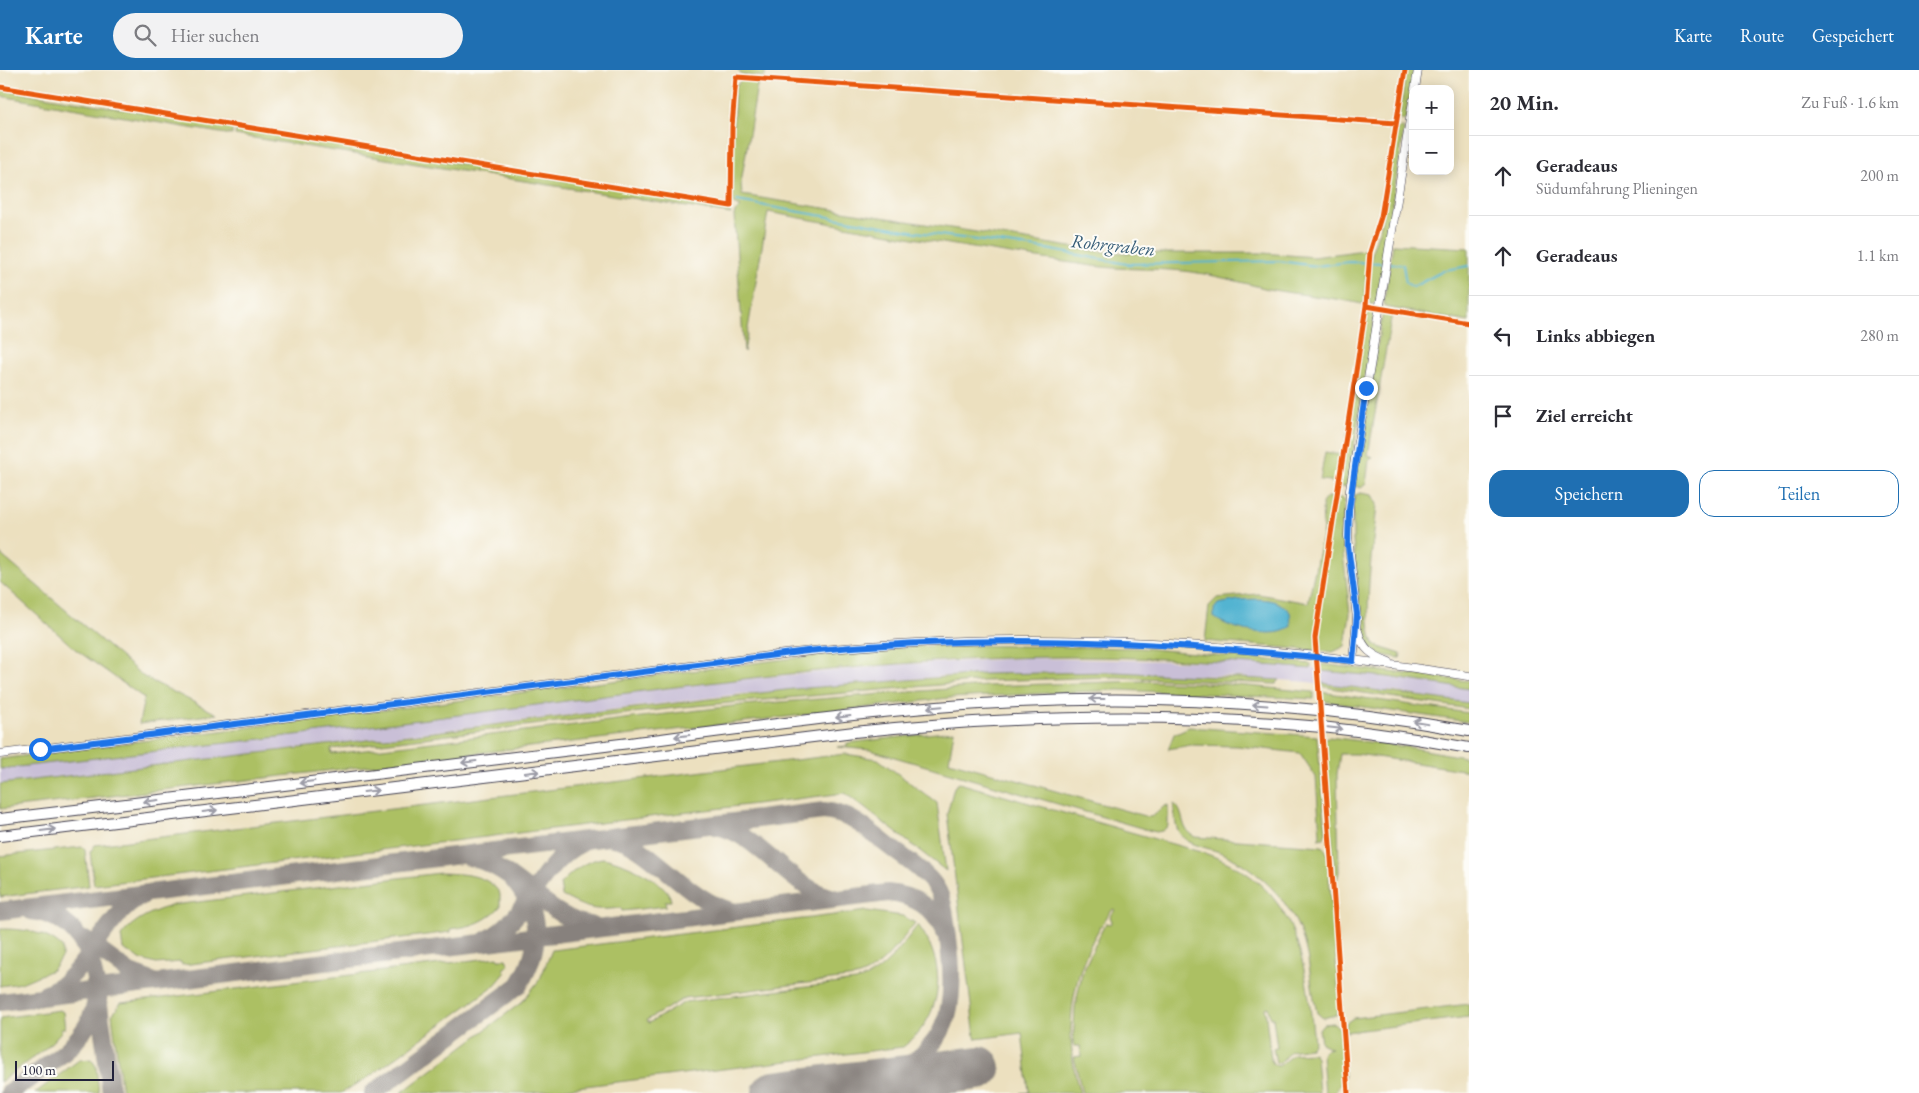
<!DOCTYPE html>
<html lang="de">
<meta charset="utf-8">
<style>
body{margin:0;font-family:"EB Garamond",serif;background:#f2f2f3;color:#2b2b33}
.controls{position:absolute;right:15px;top:15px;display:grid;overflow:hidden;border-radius:10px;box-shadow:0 2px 12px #0003}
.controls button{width:45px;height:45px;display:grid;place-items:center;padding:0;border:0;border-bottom:1px solid #e1e1e2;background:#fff;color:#2b2b33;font:25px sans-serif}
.scale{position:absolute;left:15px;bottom:12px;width:99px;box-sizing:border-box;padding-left:5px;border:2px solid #22223b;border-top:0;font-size:14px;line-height:18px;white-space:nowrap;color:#22223b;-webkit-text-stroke:4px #fdfcf7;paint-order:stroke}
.stop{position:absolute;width:15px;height:15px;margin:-11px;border:4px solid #1a73e8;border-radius:50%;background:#fff}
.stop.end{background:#1a73e8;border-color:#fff;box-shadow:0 1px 5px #0008}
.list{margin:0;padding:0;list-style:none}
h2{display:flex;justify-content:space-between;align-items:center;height:65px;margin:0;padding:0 20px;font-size:21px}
h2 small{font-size:16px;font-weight:400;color:#7c7c81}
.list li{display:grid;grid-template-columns:32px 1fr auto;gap:15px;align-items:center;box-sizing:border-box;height:80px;padding:0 20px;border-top:1px solid #e1e1e2}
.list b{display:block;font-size:19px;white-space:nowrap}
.list p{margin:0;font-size:16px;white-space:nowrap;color:#7c7c81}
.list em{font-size:16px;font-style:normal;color:#7c7c81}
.actions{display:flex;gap:10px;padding:15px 20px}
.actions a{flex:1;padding:11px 0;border:1px solid #1f6fb2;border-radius:15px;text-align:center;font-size:18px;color:#1f6fb2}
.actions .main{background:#1f6fb2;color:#fff}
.icon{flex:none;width:28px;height:28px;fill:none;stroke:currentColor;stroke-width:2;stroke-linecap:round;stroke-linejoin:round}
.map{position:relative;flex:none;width:1469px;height:1023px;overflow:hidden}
header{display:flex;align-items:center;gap:30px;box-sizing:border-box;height:70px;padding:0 25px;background:#1f6fb2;color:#fff}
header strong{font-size:24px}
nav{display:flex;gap:28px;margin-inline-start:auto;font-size:18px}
.search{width:350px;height:45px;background:#f2f2f3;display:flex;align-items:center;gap:12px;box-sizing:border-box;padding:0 18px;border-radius:28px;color:#7c7c81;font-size:19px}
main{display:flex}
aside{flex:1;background:#fff}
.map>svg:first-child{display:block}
</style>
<header>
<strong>Karte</strong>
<div class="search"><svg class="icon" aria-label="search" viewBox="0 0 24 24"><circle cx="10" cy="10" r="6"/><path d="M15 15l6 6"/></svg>Hier suchen</div>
<nav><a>Karte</a><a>Route</a><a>Gespeichert</a></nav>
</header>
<main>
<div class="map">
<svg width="1469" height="1023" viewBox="0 0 1469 1023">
<rect width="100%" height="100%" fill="#fdfcf7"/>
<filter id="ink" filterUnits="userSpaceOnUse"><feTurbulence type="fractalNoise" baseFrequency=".02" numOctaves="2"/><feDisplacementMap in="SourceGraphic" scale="10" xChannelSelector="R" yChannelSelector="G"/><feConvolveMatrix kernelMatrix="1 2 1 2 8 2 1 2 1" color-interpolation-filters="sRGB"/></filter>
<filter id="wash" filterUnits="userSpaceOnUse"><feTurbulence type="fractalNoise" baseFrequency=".0096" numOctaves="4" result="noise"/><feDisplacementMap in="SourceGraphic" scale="20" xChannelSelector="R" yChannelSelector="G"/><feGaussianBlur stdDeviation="1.12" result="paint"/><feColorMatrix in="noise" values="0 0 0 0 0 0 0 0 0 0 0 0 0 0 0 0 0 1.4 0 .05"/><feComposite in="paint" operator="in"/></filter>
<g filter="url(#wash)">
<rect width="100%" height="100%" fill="#ece0bf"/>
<path fill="#c9bfd7" d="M1026,588L1224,592L1331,600L1469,619V633L1389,621L1387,623L1379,622L1378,620L1340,615L1339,617L1308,612L1223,606L1066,602L944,606L740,624L0,714V699L738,610L894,595Z"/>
<path fill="#acc064" stroke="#677150" d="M737,0H765V7L742,5Z
M1406,0H1414L1406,48L1402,51L1399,48Z
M741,10H758L741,113L742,125L1096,181L1127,183H1262L1314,187L1364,180L1367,184L1365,232L1362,234C1331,227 1299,225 1268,219C1240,212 1212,204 1183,201C1153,198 1123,200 1093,196C984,181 876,162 768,142L744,282L734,145L735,142L741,137L733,134L732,82L735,18Z
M0,19L228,56L232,59V65L0,26Z
M1402,56L1404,61L1377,231L1372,235L1369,231V202L1373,178L1380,158L1397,60Z
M241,58L720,135L728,139L731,144L235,65L236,60Z
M1393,174L1469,178V252L1385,237L1384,231Z
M1372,240L1375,245L1348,414L1344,417L1333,415L1331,411L1320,410L1325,382L1344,385L1366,247L1368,242Z
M1384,243H1392L1368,385L1373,387L1369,390L1366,414L1361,418L1356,416L1355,412L1382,247Z
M1361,423L1372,425L1377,434C1375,464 1359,554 1376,576L1401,584L1400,588C1377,584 1374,586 1362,564L1353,471V436L1355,425Z
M1327,427L1342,428L1345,431L1341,464L1350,544L1345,576L1333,582L1205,571L1209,536L1217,528L1258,524L1308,533L1323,461L1322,433Z
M0,484L144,607L217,644L139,654L144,628L75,579L0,512Z
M948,575L1141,578L1311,594V599C1202,589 1090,584 980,589C809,597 637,622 467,644C311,664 156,681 0,699V689L785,589L889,578Z
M1320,594L1469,611V619L1388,607L1321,601Z
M1115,602L1280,610L1276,614L1115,607L985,611L683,637L331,679L332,684L742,635L986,616L1143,611L1225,614L1314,622V629L1118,620L948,628L0,739V714L794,619L983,604Z
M1321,613L1469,633V639L1325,617Z
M1321,622L1469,643V652L1322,631Z
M1189,657L1317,666L1326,761L1324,768L1318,769L1320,765L1316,707L1300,683L1237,676L1191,675L1168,679L1174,664Z
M954,661L949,691L1148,747C1157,747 1159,737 1168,735V756L1162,761L1155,762L870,680L837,677L847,676V673Z
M1329,667L1408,677L1469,688V701L1357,684H1340L1337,704L1339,802L1336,814L1323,668Z
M845,684L878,689L937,733L946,801L845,723L94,815L90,782L95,775Z
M959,713L1204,783C1298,814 1305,887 1314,972L1310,978L1290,981L1280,993H1276L1273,978L1277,977L1273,948H1270L1268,937L1265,938L1271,990L1274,995L1279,996L1293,984L1313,983L1316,987L1319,1023H1082L1074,987L1081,986L1080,976H1074L1073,974L1075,937L1082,903L1102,860L1106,853L1110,854L1112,851L1110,847L1115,840L1113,839C1072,890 1061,960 1080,1023H1021L1029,1022L1022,963L976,969L975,967L947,744L954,717Z
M1174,734C1186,742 1179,760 1195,767L1322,776L1327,782L1340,938L1336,945L1323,948L1317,943C1307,900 1312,870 1283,831C1267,810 1247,795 1224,784C1210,777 1189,777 1180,764C1174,756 1175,743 1174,734Z
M82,777L85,780L89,816L0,827V786Z
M602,788C620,790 670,811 671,831H665L666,836L622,841L621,838C592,841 588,839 562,826L560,814C573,801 584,791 602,788Z
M440,803C461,804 488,803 500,824V837C485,852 473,856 451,859V862L182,895L181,892L156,894L142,890L123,879L121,866C135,848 152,842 173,835Z
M867,841L903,846L915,853C898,874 883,899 856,907L685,928L647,950L649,953L685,932L856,911C885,903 900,877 918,855C949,896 943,947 903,977L528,1023H401L522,932L540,909L552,880Z
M0,859C23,859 44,861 62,877V886L52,900L21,913L0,916Z
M498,887L499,889H506L509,895L503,899L506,902L495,915L369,1007L341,1023H122L112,945L121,933Z
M1469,934V947L1346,962V953L1353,948Z
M60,940L63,942L65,958H61V962L47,977L0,1012V948Z
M1334,953L1341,960L1345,1006L1335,1023H1325L1322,985L1324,980L1331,978L1321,973L1319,959L1323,954Z
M91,989L96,996L99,1023H35L79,990Z"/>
<path fill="#52b4d1" stroke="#3a6b86" d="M1238,530C1257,529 1276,526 1290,542L1291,556C1279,571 1227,559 1214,547V539L1218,534Z"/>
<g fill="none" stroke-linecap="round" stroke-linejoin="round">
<path stroke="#52b4d1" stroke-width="2" d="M737,131L917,162L1046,179L1127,194L1279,191L1316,196L1349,192L1384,193
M1389,193L1403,195L1406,213L1413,217L1445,200L1469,196"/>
<path stroke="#87817d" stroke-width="18" d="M715,756C759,762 789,820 835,828
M612,768C647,770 688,833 733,841
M469,787C517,797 546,849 593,856
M0,841L824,741C853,745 864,757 886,774C901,786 921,798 933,813C945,828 945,849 948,867C957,939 952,978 881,1010
M31,841C91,848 95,903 101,950C105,974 108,999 111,1023
M85,870L130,903L152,911
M486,870C528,850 539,793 582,773
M46,923C86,909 102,847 142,826
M0,932L888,823C915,826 932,836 944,861
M9,1023C42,998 89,975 96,930
M373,1023L519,915C544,874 541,842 510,806"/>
<path stroke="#87817d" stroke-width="44" d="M774,1023L979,998"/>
</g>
</g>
<g filter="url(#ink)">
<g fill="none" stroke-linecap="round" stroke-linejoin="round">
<defs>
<path id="secondary" d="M1415,19L1418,0
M1358,561C1363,580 1372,585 1389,592
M1353,591L1357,549L1348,466L1350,420L1413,31
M0,684L784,584C1011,557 1244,571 1469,606"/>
<path id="highway" d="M0,749C202,726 403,700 605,676C742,659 880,638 1018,632C1169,624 1320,635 1469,661
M0,766L854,662C1060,641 1265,640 1469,678"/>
</defs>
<use href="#secondary" stroke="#403e4f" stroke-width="9"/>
<use href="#highway" stroke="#403e4f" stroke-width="12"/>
<use href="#secondary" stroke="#fff" stroke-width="8"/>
<use href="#highway" stroke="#fff" stroke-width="10"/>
<defs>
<path id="cycleway" d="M0,17L731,136L732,57L736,7L1396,53
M1366,236L1469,253
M1348,1023L1315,568L1366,236L1370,182L1381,147L1405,0"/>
</defs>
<use href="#cycleway" stroke="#fdfcf7" stroke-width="8"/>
<use href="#cycleway" stroke="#e8590c" stroke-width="5"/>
</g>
<defs><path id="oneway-shaft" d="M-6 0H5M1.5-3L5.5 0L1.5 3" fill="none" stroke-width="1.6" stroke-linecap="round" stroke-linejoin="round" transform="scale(1.25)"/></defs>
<g stroke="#9c9ca7">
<use href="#oneway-shaft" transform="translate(1097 629) rotate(180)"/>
<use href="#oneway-shaft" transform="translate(1260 635) rotate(-176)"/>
<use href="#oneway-shaft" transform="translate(935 637) rotate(175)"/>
<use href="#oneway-shaft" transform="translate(843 647) rotate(173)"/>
<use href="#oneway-shaft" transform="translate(1421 653) rotate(-171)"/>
<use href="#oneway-shaft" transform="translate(1335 658) rotate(6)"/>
<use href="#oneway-shaft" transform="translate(682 666) rotate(173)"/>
<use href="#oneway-shaft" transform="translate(469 692) rotate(173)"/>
<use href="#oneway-shaft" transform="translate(532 702) rotate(-7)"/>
<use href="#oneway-shaft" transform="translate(307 712) rotate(173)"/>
<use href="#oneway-shaft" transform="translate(371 721) rotate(-7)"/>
<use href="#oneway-shaft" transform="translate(151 731) rotate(173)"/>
<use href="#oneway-shaft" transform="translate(210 741) rotate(-7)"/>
<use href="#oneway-shaft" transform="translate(48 760) rotate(-7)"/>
</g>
</g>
<g fill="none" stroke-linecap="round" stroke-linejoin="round" filter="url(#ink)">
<path stroke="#1a73e8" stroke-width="6" d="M40,679L807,581C989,563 1171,571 1353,591L1357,544L1348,476L1349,440L1366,318"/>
</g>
<g text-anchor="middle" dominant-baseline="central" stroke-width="4" stroke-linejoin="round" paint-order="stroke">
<g font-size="19" font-style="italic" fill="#355c77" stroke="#fdfcf7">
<text transform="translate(1113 175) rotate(6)">Rohrgraben</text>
</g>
</g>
</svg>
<div class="controls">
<button>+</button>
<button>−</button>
</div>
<div class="scale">100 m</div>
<div class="stop" style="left:40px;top:679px"></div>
<div class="stop end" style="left:1366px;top:318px"></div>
</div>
<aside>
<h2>20 Min.<small>Zu Fuß · 1.6 km</small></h2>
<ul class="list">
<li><svg class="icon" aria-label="ahead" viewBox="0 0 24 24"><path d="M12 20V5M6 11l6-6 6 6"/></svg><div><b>Geradeaus</b><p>Südumfahrung Plieningen</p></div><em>200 m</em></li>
<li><svg class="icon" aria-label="ahead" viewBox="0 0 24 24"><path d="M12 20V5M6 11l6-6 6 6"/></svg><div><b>Geradeaus</b></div><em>1.1 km</em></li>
<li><svg class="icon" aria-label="left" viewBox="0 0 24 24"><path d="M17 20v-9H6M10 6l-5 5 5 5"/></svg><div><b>Links abbiegen</b></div><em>280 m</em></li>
<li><svg class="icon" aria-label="arrive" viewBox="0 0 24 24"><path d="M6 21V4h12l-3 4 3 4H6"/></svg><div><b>Ziel erreicht</b></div></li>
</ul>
<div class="actions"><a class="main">Speichern</a><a>Teilen</a></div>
</aside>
</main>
